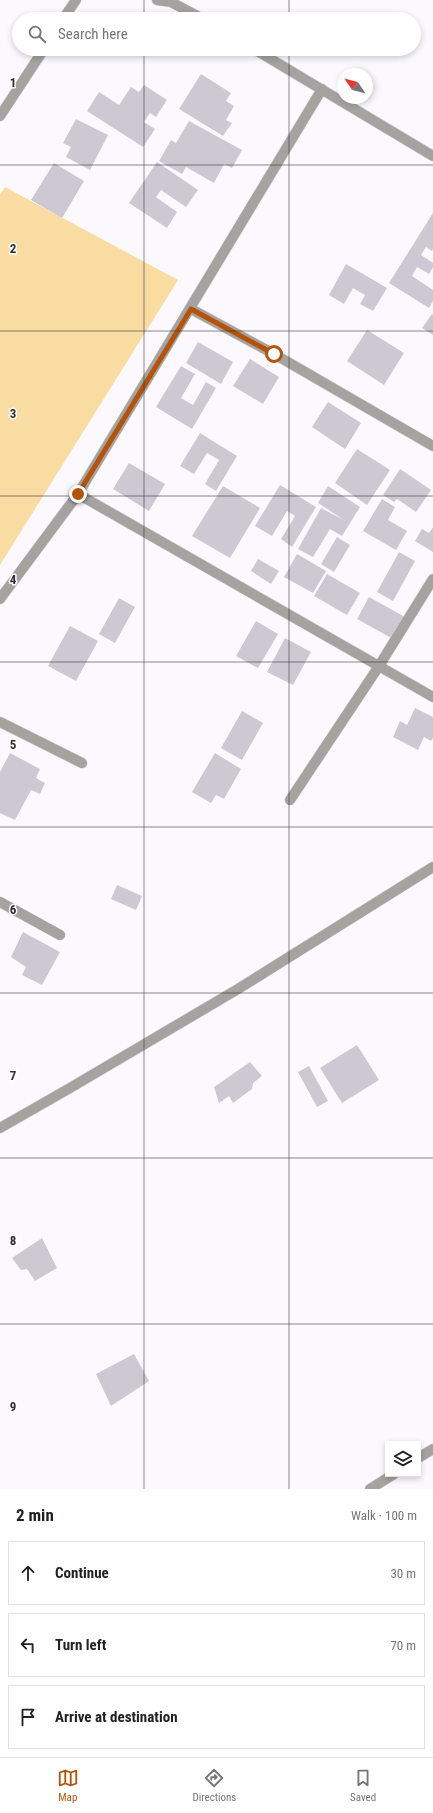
<!DOCTYPE html>
<meta charset="utf-8">
<style>
body{margin:0;font-family:"Roboto Condensed",sans-serif;background:#f2f2f2;color:#202124}
.controls{position:absolute;right:12px;bottom:12px;display:grid;overflow:hidden;border-radius:0px;box-shadow:0 2px 6px #0003}
.controls button{width:36px;height:36px;display:grid;place-items:center;padding:0;border:0;border-bottom:1px solid #e0e0e0;background:#fff;color:#202124;font:20px sans-serif}
.compass{position:absolute;left:337px;top:68px;width:36px;height:36px;border-radius:50%;background:#fff;box-shadow:0 2px 6px #0003;rotate:305deg}
.stop{position:absolute;width:12px;height:12px;margin:-9px;border:3px solid #b45309;border-radius:50%;background:#fff}
.stop.end{background:#b45309;border-color:#fff;box-shadow:0 1px 4px #0008}
.list{margin:0;padding:0;list-style:none}
h2{display:flex;justify-content:space-between;align-items:center;height:52px;margin:0;padding:0 16px;font-size:17px}
h2 small{font-size:13px;font-weight:400;color:#757577}
.list li{display:grid;grid-template-columns:26px 1fr auto;gap:12px;align-items:center;box-sizing:border-box;height:64px;margin:0 8px 8px;padding:0 8px;border:1px solid #e0e0e0;border-radius:0px}
.list b{display:block;font-size:15px;white-space:nowrap}
.list em{font-size:13px;font-style:normal;color:#757577}
.icon{flex:none;width:22px;height:22px;fill:none;stroke:currentColor;stroke-width:2;stroke-linecap:round;stroke-linejoin:round}
.map{position:relative;flex:none;width:433px;height:1489px;overflow:hidden}
.search{position:absolute;background:#fff;box-shadow:0 2px 6px #0003;left:12px;right:12px;top:12px;height:44px;display:flex;align-items:center;gap:10px;box-sizing:border-box;padding:0 14px;border-radius:22px;color:#757577;font-size:15px}
.sheet{height:268px;background:#fff}
nav{display:flex;justify-content:space-around;align-items:center;box-sizing:border-box;height:56px;border-top:1px solid #e0e0e0;background:#fff;font-size:11px;color:#757577}
nav a{display:grid;justify-items:center;gap:2px}
nav .on{color:#b45309}
.map>svg:first-child{display:block}
</style>
<div class="map">
<svg width="433" height="1489" viewBox="0 0 433 1489">
<rect width="100%" height="100%" fill="#fcf9fe"/>
<path fill="#f8dca1" d="M5,187L178,280L0,565V195Z"/>
<path fill="#cdc9d2" d="M201,74L231,93L226,101L234,106L226,120L232,123L223,136L179,109Z
M144,85L167,100L156,117L150,113L144,122L155,129L143,147L87,111L99,92L119,105L131,87L139,92Z
M76,119L108,135L90,170L66,157L71,147L63,143Z
M189,121L242,150L232,168L224,164L214,183L186,167L182,174L159,161L171,140L176,143Z
M157,162L198,190L186,207L161,190L156,197L177,212L167,228L129,203Z
M54,163L84,181L62,218L31,200Z
M433,213V249L432,251L426,247L421,255L433,263V267L429,274L417,267L412,276L433,290V301L429,308L389,283Z
M346,264L387,288L373,311L360,304L365,295L353,288L344,304L329,295Z
M432,314L433,315V335L422,328Z
M367,330L404,353L384,385L347,361Z
M198,342L233,362L221,384L186,363Z
M250,359L279,377L263,404L233,386Z
M181,366L195,374L181,398L193,405L206,382L216,388L192,429L156,407Z
M328,402L361,423L345,449L312,427Z
M200,433L237,456L216,491L205,484L219,460L207,453L194,474L180,466Z
M357,449L390,470L367,505L335,483Z
M129,463L165,484L149,511L113,489Z
M400,469L431,490L416,512L397,499L394,502L383,495Z
M280,485L316,507L292,547L281,539L295,516L287,511L272,536L255,526Z
M223,486L260,508L230,558L192,536Z
M328,486L360,507L342,536L330,529L313,557L298,549L321,508L344,520L318,503Z
M382,499L395,507L388,520L407,531L396,550L363,531Z
M433,527V552L415,541L422,529L429,533Z
M337,537L350,545L334,572L321,564Z
M399,552L415,561L393,601L377,592Z
M297,554L326,571L313,593L284,577Z
M258,559L279,571L271,584L251,571Z
M327,574L360,593L347,615L314,596Z
M369,597L405,617L393,639L357,619Z
M119,598L135,607L115,643L99,634Z
M256,621L278,634L258,668L236,656Z
M70,626L98,641L76,681L48,666Z
M285,638L311,652L293,685L267,672Z
M415,708L433,717V738L431,741L424,737L418,750L393,737L400,721L407,725Z
M242,711L263,723L242,760L221,748Z
M10,753L40,769L36,778L45,783L40,794L31,790L15,820L0,813V772Z
M215,753L241,769L224,799L216,795L211,803L192,792Z
M117,885L142,896L136,910L111,899Z
M23,932L60,952L42,985L22,975L26,967L11,957Z
M357,1045L379,1080L342,1103L320,1068Z
M250,1062L262,1076L253,1083L252,1089L233,1103L229,1096L219,1103L214,1087Z
M309,1066L328,1101L317,1107L298,1072Z
M42,1238L57,1268L35,1281L27,1269L21,1270L12,1258Z
M134,1354L149,1381L111,1406L96,1374Z"/>
<g fill="none" stroke-linecap="round" stroke-linejoin="round">
<defs>
<path id="minor" d="M157,0L171,2L203,19
M63,19L76,0
M254,49L433,156
M0,116L44,49
M191,309L274,354L433,446
M78,494L433,697
M0,599L78,494L322,89
M0,722L82,763
M290,800L379,666L433,579
M0,902L60,935
M0,1128L70,1088L238,989L433,867
M418,1458L433,1449
M370,1489L394,1474"/>
</defs>
<use href="#minor" stroke="#d7d4d9" stroke-width="11"/>
<use href="#minor" stroke="#a5a39f" stroke-width="10"/>
</g>
<g fill="none" stroke-linecap="round" stroke-linejoin="round">
<path stroke="#b45309" stroke-width="5" d="M78,494L191,309L274,354"/>
</g>
<path fill="none" stroke="#2e2d30" stroke-width="1" stroke-opacity="0.55" d="M144,0V19M289,0V19M144,49V1489M289,49V1489M0,165H433M0,331H433M0,496H433M0,662H433M0,827H433M0,993H433M0,1158H433M0,1324H433"/>
<g font-size="13" text-anchor="middle" font-weight="bold" fill="#2e2d30" stroke="#fff" stroke-width="3" stroke-linejoin="round" paint-order="stroke">
<text x="13" y="87">1</text>
<text x="13" y="253">2</text>
<text x="13" y="418">3</text>
<text x="13" y="584">4</text>
<text x="13" y="749">5</text>
<text x="13" y="914">6</text>
<text x="13" y="1080">7</text>
<text x="13" y="1245">8</text>
<text x="13" y="1411">9</text>
</g>
</svg>
<div class="controls">
<button><svg class="icon" aria-label="layers" viewBox="0 0 24 24"><path d="M12 4l9 5-9 5-9-5zM3 14l9 5 9-5"/></svg></button>
</div>
<svg class="compass" viewBox="-18 -18 36 36"><path d="M0-13l5 13h-10z" fill="#e53935"/><path d="M0 13l5-13h-10z" fill="#757577"/></svg>
<div class="stop" style="left:274px;top:354px"></div>
<div class="stop end" style="left:78px;top:494px"></div>
<div class="search"><svg class="icon" aria-label="search" viewBox="0 0 24 24"><circle cx="10" cy="10" r="6"/><path d="M15 15l6 6"/></svg>Search here</div>
</div>
<section class="sheet">
<h2>2 min<small>Walk · 100 m</small></h2>
<ul class="list">
<li><svg class="icon" aria-label="ahead" viewBox="0 0 24 24"><path d="M12 20V5M6 11l6-6 6 6"/></svg><div><b>Continue</b></div><em>30 m</em></li>
<li><svg class="icon" aria-label="left" viewBox="0 0 24 24"><path d="M17 20v-9H6M10 6l-5 5 5 5"/></svg><div><b>Turn left</b></div><em>70 m</em></li>
<li><svg class="icon" aria-label="arrive" viewBox="0 0 24 24"><path d="M6 21V4h12l-3 4 3 4H6"/></svg><div><b>Arrive at destination</b></div></li>
</ul>
</section>
<nav>
<a class="on"><svg class="icon" aria-label="map" viewBox="0 0 24 24"><path d="M3 6l6-2 6 2 6-2v14l-6 2-6-2-6 2zM9 4v14M15 6v14"/></svg>Map</a>
<a><svg class="icon" aria-label="directions" viewBox="0 0 24 24"><path d="M12 3l9 9-9 9-9-9zM9 14v-3h6M13 9l2 2-2 2"/></svg>Directions</a>
<a><svg class="icon" aria-label="saved" viewBox="0 0 24 24"><path d="M7 4h10v16l-5-4-5 4z"/></svg>Saved</a>
</nav>
